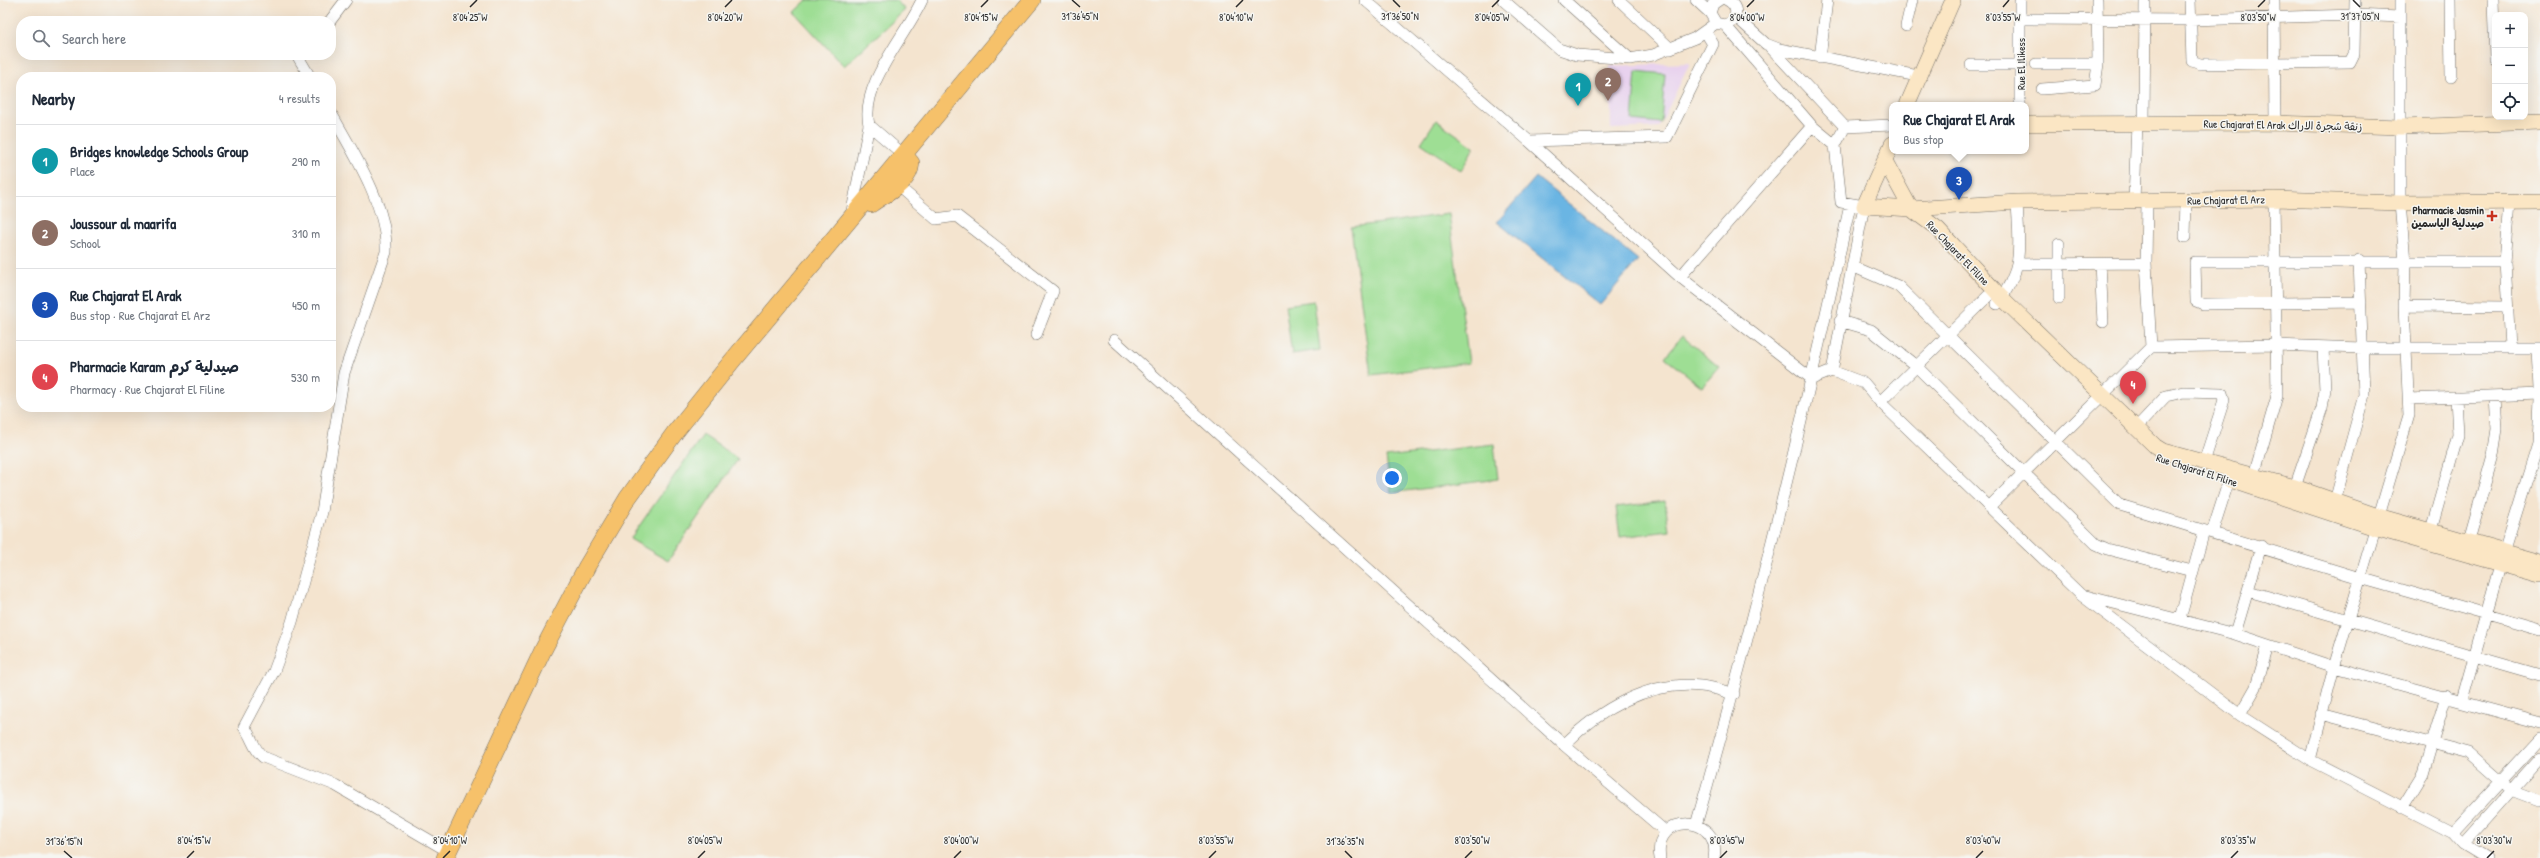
<!DOCTYPE html>
<meta charset="utf-8">
<style>
body{margin:0;font-family:"Patrick Hand","Playpen Sans Arabic",sans-serif;background:#f2f2f3;color:#1f2937}
.controls{position:absolute;right:12px;top:12px;display:grid;overflow:hidden;border-radius:8px;box-shadow:0 4px 16px #0002}
.controls button{width:36px;height:36px;display:grid;place-items:center;padding:0;border:0;border-bottom:1px solid #e0e1e3;background:#fff;color:#1f2937;font:20px sans-serif}
.you{position:absolute;left:1392px;top:478px;width:14px;height:14px;margin:-10px;border:3px solid #fff;border-radius:50%;background:#1a73e8;box-shadow:0 0 0 6px #1a73e833}
.badge{display:grid;place-items:center;width:26px;height:26px;border-radius:50%;background:#ea580c;color:#fff;font-size:13px;font-weight:700}
.pin{position:absolute;translate:-50% -33px;filter:drop-shadow(0 1px 2px #0008)}
.pin::after{content:'';position:absolute;top:21px;width:14px;height:12px;background:inherit;clip-path:polygon(0 0,100% 0,50% 100%)}
.popup{position:absolute;left:1889px;top:102px;width:140px;height:52px;box-sizing:border-box;display:grid;place-content:center;border-radius:8px;background:#fff;filter:drop-shadow(0 1px 3px #0005);font-size:13px;white-space:nowrap;color:#747a83}
.popup b{font-size:15px;color:#1f2937}
.popup::after{content:'';position:absolute;left:50%;top:100%;margin-left:-8px;border:8px solid transparent;border-top-color:#fff}
.list{margin:0;padding:0;list-style:none}
h2{display:flex;justify-content:space-between;align-items:center;height:52px;margin:0;padding:0 16px;font-size:17px}
h2 small{font-size:13px;font-weight:400;color:#747a83}
.list li{display:grid;grid-template-columns:26px 1fr auto;gap:12px;align-items:center;box-sizing:border-box;height:72px;padding:0 16px;border-top:1px solid #e0e1e3}
.list b{display:block;font-size:15px;white-space:nowrap}
.list p{margin:0;font-size:13px;white-space:nowrap;color:#747a83}
.list em{font-size:13px;font-style:normal;color:#747a83}
.icon{flex:none;width:22px;height:22px;fill:none;stroke:currentColor;stroke-width:2;stroke-linecap:round;stroke-linejoin:round}
.map{position:relative;flex:none;width:2540px;height:858px;overflow:hidden}
.search{position:absolute;background:#fff;box-shadow:0 4px 16px #0002;left:16px;top:16px;width:320px;height:44px;display:flex;align-items:center;gap:10px;box-sizing:border-box;padding:0 14px;border-radius:16px;color:#747a83;font-size:15px}
.panel{position:absolute;background:#fff;box-shadow:0 4px 16px #0002;left:16px;top:72px;width:320px;height:340px;border-radius:16px}
.map>svg:first-child{display:block}
</style>
<div class="map">
<svg width="2540" height="858" viewBox="0 0 2540 858">
<rect width="100%" height="100%" fill="#f6f6f2"/>
<filter id="ink" filterUnits="userSpaceOnUse"><feTurbulence type="fractalNoise" baseFrequency=".025" numOctaves="2"/><feDisplacementMap in="SourceGraphic" scale="8" xChannelSelector="R" yChannelSelector="G"/><feConvolveMatrix kernelMatrix="1 2 1 2 8 2 1 2 1" color-interpolation-filters="sRGB"/></filter>
<filter id="wash" filterUnits="userSpaceOnUse"><feTurbulence type="fractalNoise" baseFrequency=".012" numOctaves="4" result="noise"/><feDisplacementMap in="SourceGraphic" scale="16" xChannelSelector="R" yChannelSelector="G"/><feGaussianBlur stdDeviation="0.9" result="paint"/><feColorMatrix in="noise" values="0 0 0 0 0 0 0 0 0 0 0 0 0 0 0 0 0 1.4 0 .05"/><feComposite in="paint" operator="in"/></filter>
<g filter="url(#wash)">
<rect width="100%" height="100%" fill="#f4e4cf"/>
<path fill="#e8d2ee" d="M1690,63L1659,127L1611,129L1610,66Z"/>
<path fill="#9ede94" stroke="#648460" d="M807,0H896L905,10L844,66L794,12Z
M1636,71L1665,74L1661,123L1632,120Z
M1436,120L1474,147L1461,171L1421,143Z
M1449,214L1469,363L1371,375L1351,227Z
M1314,301L1320,350L1292,354L1285,305Z
M1682,336L1719,367L1702,387L1665,357Z
M703,435L738,459L668,561L630,539Z
M1494,444L1498,479L1391,493L1386,457Z
M1665,501L1669,531L1620,537L1616,507Z"/>
<path fill="#6bb5e3" stroke="#4b7087" d="M1536,177L1638,260L1600,305L1497,222Z"/>
</g>
<g filter="url(#ink)">
<g fill="none" stroke-linecap="round" stroke-linejoin="round">
<defs>
<path id="street" d="M1365,0L1529,141L1680,277L1812,379L1832,371L1864,206L1841,202L1835,145L1812,126L1725,25
M1503,0L1559,49L1577,55L1630,59L1653,55L1695,38L1716,23
M1564,0L1630,59
M1619,0L1671,49
M1696,0L1710,13
M1719,0L1713,4L1710,13L1716,23L1725,25L1733,21C1738,12 1736,5 1727,0
M2190,0L2192,61L2200,64L2350,62L2354,54L2355,0
M2274,0L2275,123
M2450,0L2451,77
M2493,0L2495,59
M1735,16L1766,44L1779,49L1918,76
M2020,19L2190,20L2355,15L2400,17
M330,21L346,0
M1906,26L1912,0
M1770,47L1845,127
M297,55L310,77
M1820,58L1827,0
M2036,64H2098
M1971,65H2022
M2042,89L2095,85L2098,64L2097,0
M2020,105V0
M331,113C353,152 388,206 386,252L344,373L322,512L292,622L274,671L244,727C252,736 253,749 263,757L335,785L448,851
M2144,123L2145,0
M869,125L905,156
M1529,141L1667,137L1713,44L1705,31
M1835,145L1845,127L1892,125
M898,186L936,219L957,216L1053,291L1036,335
M2134,201L2137,123
M2147,201L2146,263L2151,347
M851,216L869,125C860,84 906,36 922,0
M2185,237L2186,200
M2018,264L2146,263
M2100,264L2103,322
M1852,266L1898,286L2120,505L2360,578L2540,629
M1680,277L1812,126
M2059,298V244
M2361,302L2203,304L2196,301L2195,262H2505
M1997,304C2025,268 2019,245 2017,202
M2404,306L2507,307
M1840,321L1871,330L1916,366L2096,544L2107,549L2192,571
M1114,340L1564,745L1666,832
M2510,347L2505,262L2510,203
M2538,348L2540,389
M1832,371L1864,383L1880,402L2081,595L2240,715L2310,760L2453,833L2463,844L2486,858
M2409,399L2540,394
M1880,402L1988,296
M2137,427L2166,396L2184,392L2222,393L2224,400L2204,462
M2252,482L2277,396L2274,199
M2295,487L2322,408L2325,390L2323,347
M2335,501L2364,395L2359,260
M1989,507L2151,347L2277,345L2362,348H2540
M2431,530L2458,435L2456,397
M2212,533L2229,480
M2469,540L2493,455L2497,429L2495,397
M2248,591L2540,675
M2086,596L2235,634L2334,667L2540,723
M2180,619L2204,531
M2235,634L2261,546
M2462,700L2500,565L2538,444L2540,400
M2321,714L2469,753L2511,790L2540,801
M2240,715L2256,687L2268,646
M1564,745C1599,710 1648,680 1701,686C1712,687 1723,691 1734,694
M2310,760L2334,667L2409,415L2404,306L2405,262L2400,203V0
M2402,808L2423,774L2446,696
M1696,825C1755,620 1805,413 1850,205
M2453,833L2540,739
M2463,844L2540,758
M1660,858C1652,812 1722,813 1714,858"/>
<path id="secondary" d="M1907,105L1953,0
M2026,124L2275,123L2401,127L2540,122
M1892,144L1864,206L1911,209L2017,202L2274,199L2400,203L2540,202
M1885,161L1911,209L1938,229L2002,298L2155,446L2163,451L2295,487L2378,516L2540,562
M2230,480L2375,528L2540,575"/>
<path id="primary" d="M871,204C885,193 909,185 911,163L905,156
M445,858L543,650L587,566L627,499L676,431L732,361L1032,0"/>
</defs>
<use href="#street" stroke="#716c64" stroke-width="12"/>
<use href="#secondary" stroke="#716c64" stroke-width="16"/>
<use href="#primary" stroke="#716c64" stroke-width="18"/>
<use href="#street" stroke="#fff" stroke-width="11"/>
<use href="#secondary" stroke="#fbe6c4" stroke-width="15"/>
<use href="#primary" stroke="#f6c16b" stroke-width="17"/>
</g>
</g>
<path fill="none" stroke="#2b2b2b" stroke-width="1.5" d="M1072,0L1080,7M1393,0L1400,7M2353,0L2360,7M470,7L477,0M725,7L732,0M981,7L988,0M1236,7L1243,0M1492,7L1499,0M1747,7L1754,0M2003,7L2009,0M2258,7L2265,0M64,851L72,858M1345,851L1352,858M187,858L194,851M443,858L450,851M698,858L705,851M954,858L961,851M1209,858L1216,851M1465,858L1472,851M1720,858L1727,851M1976,858L1983,851M2231,858L2238,851M2487,858L2494,851"/>
<path fill="#c8321e" stroke="#f6f6f2" stroke-width="1.5" d="M2490 210h4v4h4v4h-4v4h-4v-4h-4v-4h4z"/>
<g text-anchor="middle" dominant-baseline="central" stroke-width="3" stroke-linejoin="round" paint-order="stroke">
<g font-size="11" fill="#2b2b2b" stroke="#f6f6f2">
<text transform="translate(2021 64) rotate(-90)">Rue El Ilikess</text>
<text transform="translate(2283 125) rotate(1)">Rue Chajarat El Arak زنقة شجرة الاراك</text>
<text transform="translate(2226 200) rotate(-1)">Rue Chajarat El Arz</text>
<text transform="translate(1958 253) rotate(46)">Rue Chajarat El Filine</text>
<text transform="translate(2197 470) rotate(18)">Rue Chajarat El Filine</text>
</g>
<g font-size="11" font-weight="bold" fill="#2b2b2b" stroke="#f6f6f2" text-anchor="end">
<text x="2484" y="210">Pharmacie Jasmin<tspan x="2484" dy="13">صيدلية الياسمين</tspan></text>
</g>
</g>
<g font-size="10" text-anchor="middle" fill="#2b2b2b" stroke="#f6f6f2" stroke-width="3" stroke-linejoin="round" paint-order="stroke">
<text x="2360" y="20">31°37'05"N</text>
<text x="1400" y="20">31°36'50"N</text>
<text x="1080" y="20">31°36'45"N</text>
<text x="470" y="21">8°04'25"W</text>
<text x="725" y="21">8°04'20"W</text>
<text x="981" y="21">8°04'15"W</text>
<text x="1236" y="21">8°04'10"W</text>
<text x="1492" y="21">8°04'05"W</text>
<text x="1747" y="21">8°04'00"W</text>
<text x="2003" y="21">8°03'55"W</text>
<text x="2258" y="21">8°03'50"W</text>
<text x="194" y="844">8°04'15"W</text>
<text x="450" y="844">8°04'10"W</text>
<text x="705" y="844">8°04'05"W</text>
<text x="961" y="844">8°04'00"W</text>
<text x="1216" y="844">8°03'55"W</text>
<text x="1472" y="844">8°03'50"W</text>
<text x="1727" y="844">8°03'45"W</text>
<text x="1983" y="844">8°03'40"W</text>
<text x="2238" y="844">8°03'35"W</text>
<text x="2494" y="844">8°03'30"W</text>
<text x="64" y="845">31°36'15"N</text>
<text x="1345" y="845">31°36'35"N</text>
</g>
</svg>
<div class="controls">
<button>+</button>
<button>−</button>
<button><svg class="icon" aria-label="locate" viewBox="0 0 24 24"><circle cx="12" cy="12" r="6"/><path d="M12 2v4M12 18v4M2 12h4M18 12h4"/></svg></button>
</div>
<div class="you"></div>
<div class="pin badge" style="left:1578px;top:106px;background:#0f9aa8">1</div>
<div class="pin badge" style="left:1608px;top:101px;background:#8d6e63">2</div>
<div class="pin badge" style="left:1959px;top:200px;background:#1a4fb4">3</div>
<div class="popup"><b>Rue Chajarat El Arak</b>Bus stop</div>
<div class="pin badge" style="left:2133px;top:404px;background:#e0444e">4</div>
<div class="search"><svg class="icon" aria-label="search" viewBox="0 0 24 24"><circle cx="10" cy="10" r="6"/><path d="M15 15l6 6"/></svg>Search here</div>
<section class="panel">
<h2>Nearby<small>4 results</small></h2>
<ul class="list">
<li><span class="badge" style="background:#0f9aa8">1</span><div><b>Bridges knowledge Schools Group</b><p>Place</p></div><em>290 m</em></li>
<li><span class="badge" style="background:#8d6e63">2</span><div><b>Joussour al maarifa</b><p>School</p></div><em>310 m</em></li>
<li><span class="badge" style="background:#1a4fb4">3</span><div><b>Rue Chajarat El Arak</b><p>Bus stop · Rue Chajarat El Arz</p></div><em>450 m</em></li>
<li><span class="badge" style="background:#e0444e">4</span><div><b>Pharmacie Karam صيدلية كرم</b><p>Pharmacy · Rue Chajarat El Filine</p></div><em>530 m</em></li>
</ul>
</section>
</div>
